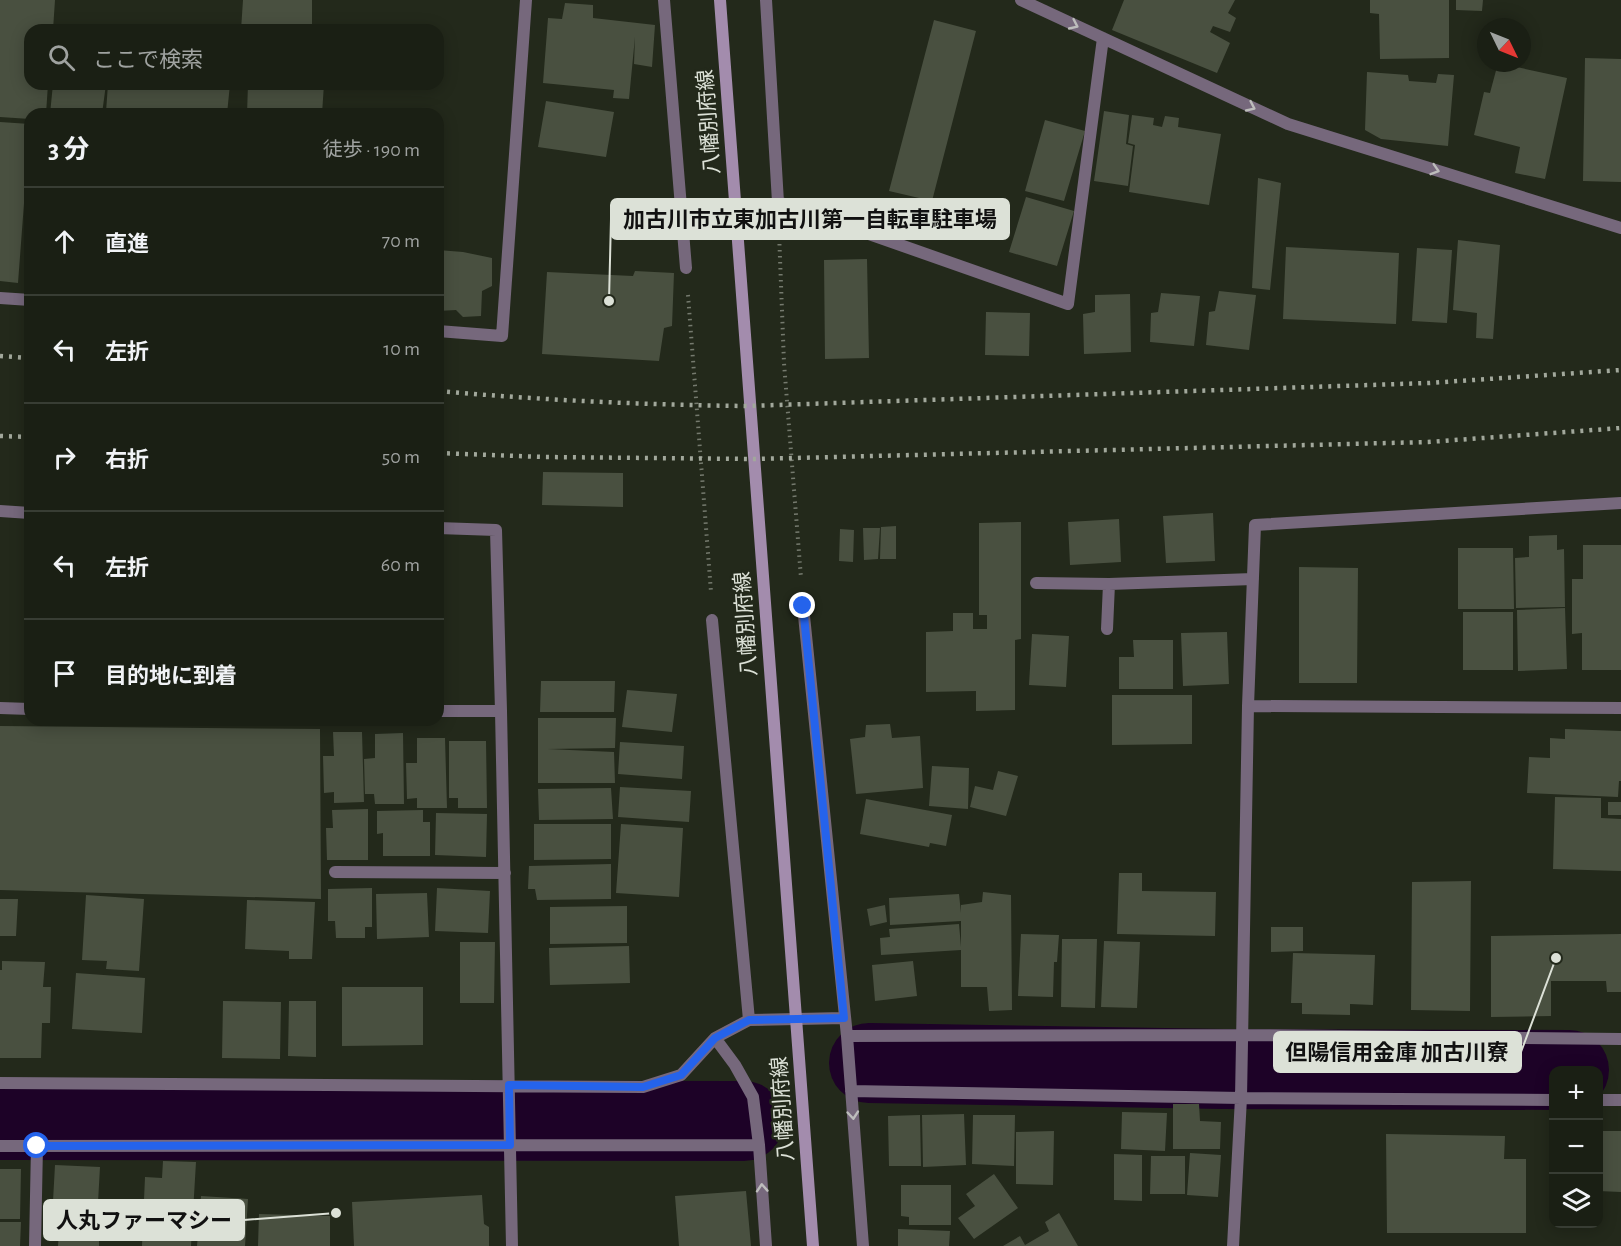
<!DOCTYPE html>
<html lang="ja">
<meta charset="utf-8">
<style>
body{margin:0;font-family:"Alegreya Sans","Noto Sans JP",sans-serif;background:#272c22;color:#f1f3f6}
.controls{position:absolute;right:18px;bottom:18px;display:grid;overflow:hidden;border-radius:12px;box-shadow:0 3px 15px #0003}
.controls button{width:54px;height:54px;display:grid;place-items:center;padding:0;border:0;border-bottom:2px solid #383d34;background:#1a1f14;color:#f1f3f6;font:30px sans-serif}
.compass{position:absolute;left:1477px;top:18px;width:54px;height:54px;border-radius:50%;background:#1a1f14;box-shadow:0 3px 15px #0003;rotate:133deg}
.stop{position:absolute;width:18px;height:18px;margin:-14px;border:4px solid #2563eb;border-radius:50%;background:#fff}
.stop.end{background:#2563eb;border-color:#fff;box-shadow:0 2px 6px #0008}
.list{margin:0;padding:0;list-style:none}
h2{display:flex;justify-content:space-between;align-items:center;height:78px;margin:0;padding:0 24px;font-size:26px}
h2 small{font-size:20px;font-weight:400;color:#9fa2a0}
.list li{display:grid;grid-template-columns:39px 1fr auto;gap:18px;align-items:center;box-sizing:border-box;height:108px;padding:0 24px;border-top:2px solid #383d34}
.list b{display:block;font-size:22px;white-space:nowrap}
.list em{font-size:20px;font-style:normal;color:#9fa2a0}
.icon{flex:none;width:33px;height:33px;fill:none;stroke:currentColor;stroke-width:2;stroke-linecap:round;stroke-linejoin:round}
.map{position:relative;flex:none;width:1621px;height:1246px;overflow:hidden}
.search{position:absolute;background:#1a1f14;box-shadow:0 3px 15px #0003;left:24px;top:24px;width:420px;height:66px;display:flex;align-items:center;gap:15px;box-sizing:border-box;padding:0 21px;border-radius:18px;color:#9fa2a0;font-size:22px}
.panel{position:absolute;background:#1a1f14;box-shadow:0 3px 15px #0003;left:24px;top:108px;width:420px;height:618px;border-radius:18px}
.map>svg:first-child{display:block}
</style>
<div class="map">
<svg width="1621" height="1246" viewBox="0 0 1621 1246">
<rect width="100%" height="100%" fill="#23291b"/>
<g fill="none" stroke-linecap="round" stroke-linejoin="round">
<path stroke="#1d0227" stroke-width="80" d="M869,1063L1223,1069L1569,1070
M0,1120L744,1121"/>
</g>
<path fill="#495040" d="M0,0H55L53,30H30V84H48L46,114H30V119L0,117Z
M243,0H312V26L329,28V30H241Z
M1124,0H1235L1228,13L1236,18L1230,32L1213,26L1210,32L1230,43L1217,73L1112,30Z
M1370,0H1449V58L1380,59L1379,14L1370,13Z
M1456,0H1483L1482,11L1456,10Z
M565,3L593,5V18L655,25L652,67L634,64L635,37L629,99L613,98L614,90L543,83L548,18L562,19Z
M934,20L976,31L932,201L889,191Z
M126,26L147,28V30H125Z
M1585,58L1621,59V182L1583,181Z
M1498,63L1567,78L1545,179L1515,173L1520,147L1474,135L1484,92L1490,93Z
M1367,72L1408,75L1409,81L1436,83L1438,74L1454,75L1448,146L1381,139L1365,130Z
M53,84H106L102,114H50Z
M108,84H230L227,114L106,112Z
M248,84H324L322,114H247Z
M546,101L614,112L606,157L538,147Z
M1104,111L1129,115L1126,144L1133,146L1128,186L1094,181Z
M1132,115L1154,118L1153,125L1162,127L1165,116L1179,118L1178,127L1221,134L1209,205L1129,192L1135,145L1128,143Z
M1045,120L1085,131L1064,201L1025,191Z
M0,122L30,124L18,283L0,281Z
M1258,178L1281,183L1270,290L1252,288Z
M1026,197L1074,211L1057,266L1009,252Z
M1458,240L1500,245L1493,339L1476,338L1477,313L1453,310Z
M1286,247L1399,253L1396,324L1283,319Z
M1417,248L1452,250L1447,323L1412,321Z
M438,250L463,252L492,258V286L482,291L481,316L463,317L456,310L438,311Z
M867,259L869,358L825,359L824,260Z
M635,271L674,273L672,326L664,328L659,361L542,354L547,272L633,276Z
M1219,291L1256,295L1249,350L1206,345L1209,312L1215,311Z
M1161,293L1200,296L1194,346L1150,342L1151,313L1158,312Z
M1130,294L1131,352L1084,354L1083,314L1095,312V295Z
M986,312L1030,313L1029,356L985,355Z
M543,472L623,473V507L542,505Z
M1213,513L1215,561L1166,563L1163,516Z
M1119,519L1121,562L1070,565L1068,522Z
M1021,522V639L1015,640V710L976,711V691L926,692V632L953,631V613H973V629H987V615H979V523Z
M896,526V559H880L881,527Z
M863,528H880L878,559L864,560Z
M840,529L854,530L853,562L839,561Z
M1557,535V550L1564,549L1565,607L1516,608L1515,558L1529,557V536Z
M1583,545H1621V670H1582V633L1572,634V579H1583Z
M1458,548H1513L1514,609H1458Z
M1299,567L1358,568L1357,683H1299Z
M1565,608L1567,669L1518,671L1517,610Z
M1463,612H1513V670H1463Z
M1227,632L1229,684L1183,686L1181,633Z
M1032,634L1069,636L1066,687L1029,685Z
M1133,640H1173V689H1119V657H1134Z
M541,681H615L614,712H540Z
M627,690L677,694L672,732L622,727Z
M1112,695H1192V744L1112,745Z
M538,718H616L615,748L548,749L614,752L615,783H538Z
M890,724L892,738L920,736L923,788L856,794L850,739L865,737L866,725Z
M0,726L320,729L321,899L0,890Z
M1565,729L1621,731V781H1619L1618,797L1527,793L1529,757L1550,758V738L1565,739Z
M333,732H362L364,802L334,803V792L324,793L323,756H334Z
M403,733L404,804H375L374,794H365L364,759L375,758V734Z
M417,738H445L447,808H417V798L407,799L406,763H417Z
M449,741H486L487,808H458V798H449Z
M620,742L684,746L682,779L618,774Z
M932,766L969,768L968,809L929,806Z
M998,771L1018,776L1006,816L970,807L975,786L993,790Z
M620,787L691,791L689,822L618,817Z
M611,788L613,819L539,820L538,789Z
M1555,797L1601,798V818L1621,819V871L1553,869Z
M866,799L952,815L946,846L930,843L929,847L860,834Z
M1608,802H1621V815H1608Z
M368,809V860H327L326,828H333L332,810Z
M423,810V822H430V856H383V833L377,834V811Z
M436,813L487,814L486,857L435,855Z
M534,824H611V859L534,860Z
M621,824L683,828L679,897L616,893Z
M611,864V899L537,900L535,889H528L529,866Z
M1119,873H1142V891L1216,892L1215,936L1117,934Z
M1471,881L1470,1011L1411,1010L1412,882Z
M372,888V927H365V938H336L335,921H328V889Z
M437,888L490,891L488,933L435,931Z
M983,892L1011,895L1012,1010L989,1011L987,987H961V950L881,955L880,938L890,937L889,929L959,924L961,947V921L890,925L889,898L959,894L961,913V905L982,902Z
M427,893L429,937L377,939L376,894Z
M86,895L144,899L139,971L106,969L107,961L82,960Z
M0,899H18L16,936H0Z
M247,900L315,902L312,959H289V951L245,949Z
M885,905L887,922L870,926L867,909Z
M627,906V943L550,944V907Z
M1271,927H1303V951L1271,952Z
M1021,934L1059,935L1057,962H1054L1053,997L1018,996Z
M1621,934V992H1607L1606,981H1551V1016L1491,1017V936Z
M1062,939H1097L1095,1008L1061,1007Z
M1104,941L1140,942L1137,1008L1101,1007Z
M460,942H495L494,1003H460Z
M629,946L630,983L550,985L549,948Z
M1293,953L1375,955L1373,1005L1350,1004V1015L1302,1014V1003H1291Z
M2,961L45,962L43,987H51L50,1023H42L41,1058H0V970H2Z
M913,961L917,996L875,1001L872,965Z
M76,973L145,978L142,1033L72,1029Z
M342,987H423V1045L342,1046Z
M223,1001L281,1002L280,1059L222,1058Z
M289,1001H316V1057L288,1056Z
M1173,1104H1199L1200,1121L1221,1122L1220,1149H1173Z
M1122,1112L1167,1113L1165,1151L1121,1149Z
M964,1114L966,1165L923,1167L922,1115Z
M920,1115L921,1166H889L888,1116Z
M973,1115H1015L1014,1166L972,1164Z
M1054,1131L1053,1185L1016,1184V1132Z
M1598,1131H1621V1192L1598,1191Z
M1386,1134L1505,1136L1504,1159H1526V1233H1387Z
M1190,1153L1221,1155L1218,1197L1187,1195Z
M1114,1154L1142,1155V1201L1114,1200Z
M1151,1156H1185V1194H1150Z
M163,1161L196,1162L191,1246H142L145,1177L162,1178Z
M55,1165L100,1167L97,1220L52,1219Z
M0,1169H21L20,1219H0Z
M994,1174L1018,1208L974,1239L958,1218L975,1206L966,1194Z
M901,1185H951V1225H909V1217L901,1216Z
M746,1191L751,1246H679L675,1196Z
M482,1195L484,1224L489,1227V1246H354L352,1202Z
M201,1196L248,1199L245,1246H197Z
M1059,1213L1078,1246H1003L1020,1236L1025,1245L1049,1231L1045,1222Z
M259,1214L330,1216V1246H258Z
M0,1222H21L20,1246H0Z
M59,1229L99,1230V1246H58Z
M898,1229L950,1231L949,1246H898Z"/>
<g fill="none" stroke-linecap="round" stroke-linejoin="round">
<path stroke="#757a6e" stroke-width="4" stroke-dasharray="1.5 4.5" stroke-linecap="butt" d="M779,232L784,363L801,578
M688,295L711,592"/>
<path stroke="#76687c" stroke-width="12" d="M664,0L686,268
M766,0L778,202L1068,304L1103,38
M1021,0L1288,124L1621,228
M0,298L30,300
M438,331L502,336L526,0
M0,511L30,513
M438,528L496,530L501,711L512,1246
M1036,583L1109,584L1253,579
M803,606L847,1036L863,1246
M712,620L749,1020
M1107,629L1109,584
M1248,706L1621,708
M0,708L30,709
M438,711H501
M335,872L505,873
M847,1036L1241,1035L1621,1039
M715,1038L735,1065L753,1097L759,1145L766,1246
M0,1083L643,1087L681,1075L715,1038L749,1020L844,1018
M851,1091L1241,1098L1554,1100
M1598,1100H1621
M0,1146L759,1145
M35,1246L37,1146
M1233,1246L1241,1098L1248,706L1255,525L1621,503"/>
<path stroke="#a38cad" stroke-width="12" d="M720,0L813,1246"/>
<path stroke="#a2a89c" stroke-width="4.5" stroke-dasharray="3 6" stroke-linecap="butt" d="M0,356L30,358
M438,391C542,400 644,405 747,406L1429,383L1621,370
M0,436L30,437
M438,453L544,457L755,459L1428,442L1621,428"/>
</g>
<defs><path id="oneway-chevron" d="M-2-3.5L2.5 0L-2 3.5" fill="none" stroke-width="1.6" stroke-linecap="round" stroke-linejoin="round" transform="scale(1.5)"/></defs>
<g stroke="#bdbdbc">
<use href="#oneway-chevron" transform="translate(1074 25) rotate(25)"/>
<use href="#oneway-chevron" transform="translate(1251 107) rotate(25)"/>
<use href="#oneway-chevron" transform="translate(1435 170) rotate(17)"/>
<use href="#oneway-chevron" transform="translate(853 1115) rotate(85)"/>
<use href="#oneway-chevron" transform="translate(762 1188) rotate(-94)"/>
</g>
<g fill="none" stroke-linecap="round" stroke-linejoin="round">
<path stroke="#2563eb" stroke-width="8" d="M37,1146L510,1145L509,1085L643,1087L681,1075L715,1038L749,1020L844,1018L803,606"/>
</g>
<g text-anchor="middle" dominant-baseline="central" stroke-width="5" stroke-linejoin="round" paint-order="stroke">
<g font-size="21" fill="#dce1d7" stroke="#23291b">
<text transform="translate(709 122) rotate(-94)">八幡別府線</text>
<text transform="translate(746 624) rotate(-94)">八幡別府線</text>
<text transform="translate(783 1109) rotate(-94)">八幡別府線</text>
</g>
</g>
<path fill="none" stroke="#dce1d7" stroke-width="2" d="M609 301L611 219M1556 958L1521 1052M336 1213L244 1220"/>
<g fill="#dce1d7" stroke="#23291b" stroke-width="2">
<circle cx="609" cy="301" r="6"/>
<circle cx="1556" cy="958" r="6"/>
<circle cx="336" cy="1213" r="6"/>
</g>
<g fill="#dce1d7" stroke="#dce1d7" stroke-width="2">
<rect x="611" y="199" width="398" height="40" rx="6"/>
<rect x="1274" y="1032" width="247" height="40" rx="6"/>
<rect x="44" y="1200" width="200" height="40" rx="6"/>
</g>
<g font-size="22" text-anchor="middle" font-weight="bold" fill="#111">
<text x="810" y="227">加古川市立東加古川第一自転車駐車場</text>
<text x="1397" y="1060">但陽信用金庫 加古川寮</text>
<text x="144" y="1228">人丸ファーマシー</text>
</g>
</svg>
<div class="controls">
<button>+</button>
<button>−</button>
<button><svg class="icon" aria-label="layers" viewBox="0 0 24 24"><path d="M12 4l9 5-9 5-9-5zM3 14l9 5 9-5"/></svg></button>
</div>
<svg class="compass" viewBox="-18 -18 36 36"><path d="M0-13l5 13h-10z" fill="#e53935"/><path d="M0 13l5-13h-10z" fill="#9fa2a0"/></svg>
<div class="stop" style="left:37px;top:1146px"></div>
<div class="stop end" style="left:803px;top:606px"></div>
<div class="search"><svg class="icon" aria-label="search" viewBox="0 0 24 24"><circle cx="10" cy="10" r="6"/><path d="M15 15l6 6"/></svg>ここで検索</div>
<section class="panel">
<h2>3 分<small>徒歩 · 190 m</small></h2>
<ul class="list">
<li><svg class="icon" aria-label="ahead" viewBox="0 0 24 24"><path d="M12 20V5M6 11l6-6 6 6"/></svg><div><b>直進</b></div><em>70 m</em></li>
<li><svg class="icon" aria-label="left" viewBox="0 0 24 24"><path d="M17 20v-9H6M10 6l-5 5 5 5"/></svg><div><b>左折</b></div><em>10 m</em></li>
<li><svg class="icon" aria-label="right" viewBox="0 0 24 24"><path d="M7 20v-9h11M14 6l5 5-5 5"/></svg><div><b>右折</b></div><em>50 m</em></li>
<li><svg class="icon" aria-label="left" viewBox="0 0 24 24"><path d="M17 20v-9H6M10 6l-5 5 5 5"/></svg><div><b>左折</b></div><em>60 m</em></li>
<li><svg class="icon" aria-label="arrive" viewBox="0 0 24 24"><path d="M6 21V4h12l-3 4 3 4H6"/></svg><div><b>目的地に到着</b></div></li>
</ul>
</section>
</div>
